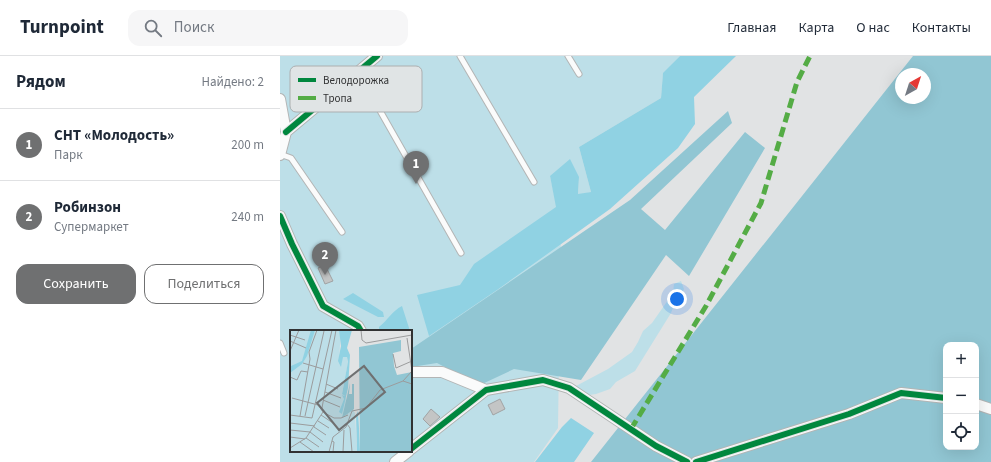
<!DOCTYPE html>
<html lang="ru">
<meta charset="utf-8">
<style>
body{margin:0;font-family:"Source Sans 3",sans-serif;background:#f6f6f7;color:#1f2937}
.controls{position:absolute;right:12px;bottom:12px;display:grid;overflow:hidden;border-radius:8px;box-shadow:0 4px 16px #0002}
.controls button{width:36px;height:36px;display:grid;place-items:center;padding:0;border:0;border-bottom:1px solid #e0e1e3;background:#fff;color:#1f2937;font:20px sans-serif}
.compass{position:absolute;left:615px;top:12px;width:36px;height:36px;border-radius:50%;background:#fff;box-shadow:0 4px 16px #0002;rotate:39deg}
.you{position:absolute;left:397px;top:243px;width:14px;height:14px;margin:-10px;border:3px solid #fff;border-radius:50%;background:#1a73e8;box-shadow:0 0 0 6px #1a73e833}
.badge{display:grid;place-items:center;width:26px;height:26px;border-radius:50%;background:#6f7071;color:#fff;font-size:13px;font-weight:700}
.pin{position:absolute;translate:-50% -33px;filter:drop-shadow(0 1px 2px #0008)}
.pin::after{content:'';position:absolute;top:21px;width:14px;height:12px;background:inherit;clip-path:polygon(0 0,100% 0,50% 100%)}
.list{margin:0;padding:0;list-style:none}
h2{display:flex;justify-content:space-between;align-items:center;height:52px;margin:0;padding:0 16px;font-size:17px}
h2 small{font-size:13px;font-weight:400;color:#747a83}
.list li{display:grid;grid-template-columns:26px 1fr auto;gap:12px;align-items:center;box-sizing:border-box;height:72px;padding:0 16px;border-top:1px solid #e0e1e3}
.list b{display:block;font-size:15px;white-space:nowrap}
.list p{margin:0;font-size:13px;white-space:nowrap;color:#747a83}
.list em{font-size:13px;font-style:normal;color:#747a83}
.actions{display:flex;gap:8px;padding:12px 16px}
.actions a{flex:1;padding:9px 0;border:1px solid #6f7071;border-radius:12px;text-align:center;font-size:14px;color:#6f7071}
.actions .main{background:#6f7071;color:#fff}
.icon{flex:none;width:22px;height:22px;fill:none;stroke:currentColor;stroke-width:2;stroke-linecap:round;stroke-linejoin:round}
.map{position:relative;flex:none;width:711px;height:406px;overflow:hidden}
header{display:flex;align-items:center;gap:24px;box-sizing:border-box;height:56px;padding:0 20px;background:#fff;border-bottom:1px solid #e0e1e3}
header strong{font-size:19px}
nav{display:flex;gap:22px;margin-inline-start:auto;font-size:14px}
.search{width:280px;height:36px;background:#f6f6f7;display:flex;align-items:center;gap:10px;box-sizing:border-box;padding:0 14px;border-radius:12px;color:#747a83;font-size:15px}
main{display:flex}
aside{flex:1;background:#fff}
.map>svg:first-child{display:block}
</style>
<header>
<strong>Turnpoint</strong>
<div class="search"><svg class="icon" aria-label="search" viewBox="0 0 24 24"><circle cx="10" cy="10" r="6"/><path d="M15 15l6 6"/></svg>Поиск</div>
<nav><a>Главная</a><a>Карта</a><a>О нас</a><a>Контакты</a></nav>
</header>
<main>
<aside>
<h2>Рядом<small>Найдено: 2</small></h2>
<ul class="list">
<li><span class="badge">1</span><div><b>СНТ «Молодость»</b><p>Парк</p></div><em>200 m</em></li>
<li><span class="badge">2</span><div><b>Робинзон</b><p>Супермаркет</p></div><em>240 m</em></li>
</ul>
<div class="actions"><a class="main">Сохранить</a><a>Поделиться</a></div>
</aside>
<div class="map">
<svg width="711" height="406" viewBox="0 0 711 406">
<rect width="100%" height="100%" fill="#e1e3e4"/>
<path fill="#bddfe8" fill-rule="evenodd" d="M0,0H400L383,18L381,42L299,91L311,136L298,139L299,121L270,120L281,170L278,372L254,406H0ZM11,275H131V395H11Z
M401,225L404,233C400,242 394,248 391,257L355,315L336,326L330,333L316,338L309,339L296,330L328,313L352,296L358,286L363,275L372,267L393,237L394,228Z"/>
<path fill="#91c6d3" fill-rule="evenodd" d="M633,0H711V406H311ZM621,18H645V42H621ZM666,289H696V391H666Z
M448,55L452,67L361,153L385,174L465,76L485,92L409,220L386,199L301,324L234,313L200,329L157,307L131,311V293L350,144Z"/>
<path fill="#90d2e3" d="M400,0H456L414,41L415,68L398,92L330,153L217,234L149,280L137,239L180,229L194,208L276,151L270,120L290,103L299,121L298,138L311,136L299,91L381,42L383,17Z
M73,237L103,256L104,261H98L63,243Z
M122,250L130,275H99V271C108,264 112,255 122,250Z
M291,362L314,377L294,406H255L282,371Z"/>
<path fill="#c3c5c5" stroke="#a1a3a4" d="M45,209L53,225L45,228L38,212Z
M220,343L225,353L213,359L208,349Z
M151,353L160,361L150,370L143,363Z"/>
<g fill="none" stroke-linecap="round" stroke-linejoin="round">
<defs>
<path id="lane" d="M180,0L254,126
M288,0L299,18
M78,16L181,197
M0,98L11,102L62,176
M0,287L4,297"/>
<path id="street" d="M0,43L6,76L0,99
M6,76L97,0
M0,160L12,188L43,250L78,270L81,275
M131,316H162L206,334
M696,348L711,353
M131,393L206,334L263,324L289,332L376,390L407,406
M115,406L129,395
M416,406L569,358L621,337L666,342"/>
</defs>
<use href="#lane" stroke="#b3b5b5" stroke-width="7"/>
<use href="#street" stroke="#b3b5b5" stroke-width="12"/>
<use href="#lane" stroke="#fafbfb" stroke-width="5"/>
<use href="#street" stroke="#fafbfb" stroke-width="10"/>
<path stroke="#54ac45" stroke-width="5" stroke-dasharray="10 5" stroke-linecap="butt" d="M351,373L426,250L481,147L517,26L530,0"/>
<defs>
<path id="cycleway" d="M6,76L97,0
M0,160L12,188L43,250L78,270L81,275
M131,393L206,334L263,324L289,332L376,390L407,406
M416,406L569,358L621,337L666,342"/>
</defs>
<use href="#cycleway" stroke="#e0e4e5" stroke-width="8"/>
<use href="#cycleway" stroke="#00873e" stroke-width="6"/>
</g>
<g transform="translate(10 274)">
<rect width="122" height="122" fill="#e1e3e4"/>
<path d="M0,0H51L49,31L52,34V26L57,27L58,33L52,63L65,83L67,122H0Z" fill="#bddfe8"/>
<path d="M111,10V21L103,23L104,36L107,45L122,42V122H70L69,17ZM60,53L59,64H62V54H64V79L52,88Z" fill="#91c6d3"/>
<path d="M21,0H25L17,26L12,34L0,43L1,36L12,31ZM49,0H62L57,18L60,25L58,58L52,84L49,82L54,69L52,65L55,66L52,64L58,32L57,27H53L51,37L48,31L51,16ZM68,81L69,98L70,122H67L66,85Z" fill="#90d2e3"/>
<path fill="none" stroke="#9b9c9d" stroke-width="1" d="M71,0L72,10L76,13L122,5M0,5L15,10M0,11L16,18M0,21L9,0M103,24L106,38L122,31M13,33L33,39M0,47L7,50L11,41L18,42M113,51L122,41L117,8M36,54L48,59M35,62L51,68M2,68L28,75L33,82L44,88H51L58,85M33,70L50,77M32,78L46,0M0,85L22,88L42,0M31,85L43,93M10,86L20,29L19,22L27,0M15,86L34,1M28,91L39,98M0,93L25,96M57,94L60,98L62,122M24,97L36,105M0,100L20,102M20,102L33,112M0,107L15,109M16,108L29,117M42,111L44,112L43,122M10,112L24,122M0,118L16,108L33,82M39,122L43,107L56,97L62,81L76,78L90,60L113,51L122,54M53,122L54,100"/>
<path fill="#6f7071" fill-opacity="0.15" stroke="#6f7071" stroke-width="2" d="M74,36L95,62L49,100L27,73Z"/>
<rect width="122" height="122" fill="none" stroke="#313233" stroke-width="2"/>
</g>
<rect x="10" y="10" width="132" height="46" rx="6" fill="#e0e4e5" stroke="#acafb0" stroke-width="1"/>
<rect x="18" y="22" width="18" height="4" fill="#00873e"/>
<rect x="18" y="40" width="18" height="4" fill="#54ac45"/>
<g font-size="11" fill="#313233">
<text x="43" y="28">Велодорожка</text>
<text x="43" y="46">Тропа</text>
</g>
</svg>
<div class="controls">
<button>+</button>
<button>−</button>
<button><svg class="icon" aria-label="locate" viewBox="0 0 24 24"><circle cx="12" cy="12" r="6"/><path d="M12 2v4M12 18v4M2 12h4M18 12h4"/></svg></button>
</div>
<svg class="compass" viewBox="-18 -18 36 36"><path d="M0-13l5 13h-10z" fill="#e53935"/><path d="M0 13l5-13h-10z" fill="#747a83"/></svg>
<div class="you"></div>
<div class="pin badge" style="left:136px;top:128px">1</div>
<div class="pin badge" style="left:45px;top:219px">2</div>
</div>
</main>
